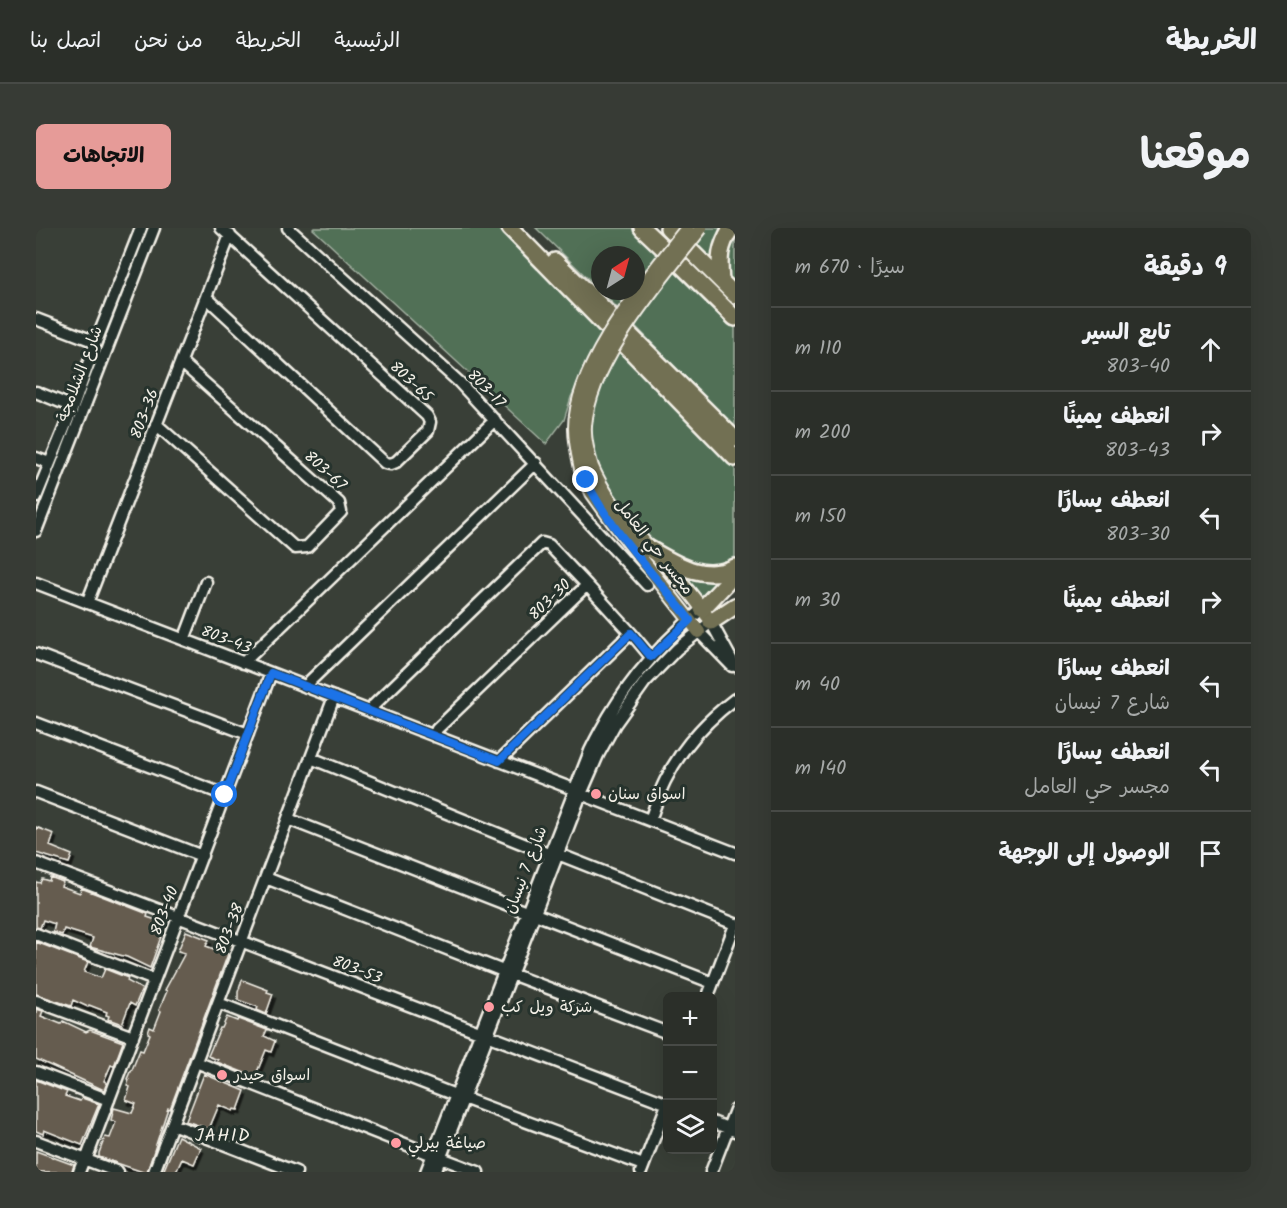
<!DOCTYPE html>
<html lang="ar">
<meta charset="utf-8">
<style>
body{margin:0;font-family:Kalam,"Playpen Sans Arabic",sans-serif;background:#373b35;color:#f1f3f6;direction:rtl}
.controls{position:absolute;right:18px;bottom:18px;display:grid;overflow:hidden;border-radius:9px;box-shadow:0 6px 24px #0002}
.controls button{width:54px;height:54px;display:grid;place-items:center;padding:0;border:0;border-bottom:2px solid #474a46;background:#2b2f29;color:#f1f3f6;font:30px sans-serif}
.compass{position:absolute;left:555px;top:18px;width:54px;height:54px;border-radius:50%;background:#2b2f29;box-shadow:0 6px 24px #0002;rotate:36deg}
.stop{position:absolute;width:18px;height:18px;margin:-14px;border:4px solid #1a73e8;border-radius:50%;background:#fff}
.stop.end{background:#1a73e8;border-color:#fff;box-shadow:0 2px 6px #0008}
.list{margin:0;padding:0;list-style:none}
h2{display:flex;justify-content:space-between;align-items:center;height:78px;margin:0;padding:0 24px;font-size:26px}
h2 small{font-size:20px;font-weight:400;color:#a6a9a8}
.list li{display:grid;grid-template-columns:39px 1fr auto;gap:18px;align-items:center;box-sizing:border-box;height:84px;padding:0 24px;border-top:2px solid #474a46}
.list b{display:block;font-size:22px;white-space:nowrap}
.list p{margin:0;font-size:20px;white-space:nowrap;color:#a6a9a8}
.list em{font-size:20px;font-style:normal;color:#a6a9a8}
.icon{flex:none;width:33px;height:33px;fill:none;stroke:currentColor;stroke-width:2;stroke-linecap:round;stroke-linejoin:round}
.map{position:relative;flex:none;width:699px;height:944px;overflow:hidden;direction:ltr;border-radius:9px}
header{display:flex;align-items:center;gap:36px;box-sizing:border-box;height:84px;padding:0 30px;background:#2b2f29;border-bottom:2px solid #474a46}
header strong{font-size:28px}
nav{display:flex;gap:33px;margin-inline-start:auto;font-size:21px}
.intro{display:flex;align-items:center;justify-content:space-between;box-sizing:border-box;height:144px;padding:0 36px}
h1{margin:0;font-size:42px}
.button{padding:15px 27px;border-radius:9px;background:#e69b98;color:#111;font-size:21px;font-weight:700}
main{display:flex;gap:36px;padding:0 36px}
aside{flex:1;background:#2b2f29;border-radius:9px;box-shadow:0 6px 24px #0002}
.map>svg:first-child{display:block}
</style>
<header>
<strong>الخريطة</strong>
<nav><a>الرئيسية</a><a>الخريطة</a><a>من نحن</a><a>اتصل بنا</a></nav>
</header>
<div class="intro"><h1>موقعنا</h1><a class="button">الاتجاهات</a></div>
<main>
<aside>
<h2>9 دقيقة<small>سيرًا · 670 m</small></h2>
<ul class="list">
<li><svg class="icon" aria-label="ahead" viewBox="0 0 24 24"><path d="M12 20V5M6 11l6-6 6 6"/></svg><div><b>تابع السير</b><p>803-40</p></div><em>110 m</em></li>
<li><svg class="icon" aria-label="right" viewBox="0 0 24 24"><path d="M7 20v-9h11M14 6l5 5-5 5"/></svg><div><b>انعطف يمينًا</b><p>803-43</p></div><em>200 m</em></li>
<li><svg class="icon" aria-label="left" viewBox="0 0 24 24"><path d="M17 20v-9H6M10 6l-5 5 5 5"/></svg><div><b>انعطف يسارًا</b><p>803-30</p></div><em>150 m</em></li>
<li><svg class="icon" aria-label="right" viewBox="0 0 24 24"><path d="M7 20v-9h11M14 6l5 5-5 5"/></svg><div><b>انعطف يمينًا</b></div><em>30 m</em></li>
<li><svg class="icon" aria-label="left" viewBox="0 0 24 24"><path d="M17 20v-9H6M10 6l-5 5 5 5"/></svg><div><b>انعطف يسارًا</b><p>شارع 7 نيسان</p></div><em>40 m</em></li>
<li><svg class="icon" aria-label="left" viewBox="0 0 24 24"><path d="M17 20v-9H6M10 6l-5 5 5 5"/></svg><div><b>انعطف يسارًا</b><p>مجسر حي العامل</p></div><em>140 m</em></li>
<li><svg class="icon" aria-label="arrive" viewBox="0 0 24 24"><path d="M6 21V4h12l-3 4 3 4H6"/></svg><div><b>الوصول إلى الوجهة</b></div></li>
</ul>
</aside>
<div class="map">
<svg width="699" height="944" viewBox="0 0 699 944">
<defs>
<filter id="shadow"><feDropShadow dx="2.5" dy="4.5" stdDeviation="0" flood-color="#0009"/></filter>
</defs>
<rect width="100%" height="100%" fill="#393f37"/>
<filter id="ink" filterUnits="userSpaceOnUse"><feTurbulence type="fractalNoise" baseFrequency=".0167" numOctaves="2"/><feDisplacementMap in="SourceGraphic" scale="12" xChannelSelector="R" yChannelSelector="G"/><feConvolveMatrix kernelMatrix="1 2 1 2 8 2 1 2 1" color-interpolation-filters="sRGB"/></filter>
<g filter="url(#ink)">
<path fill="#516f57" stroke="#a2b0a0" stroke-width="1.5" d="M278,0H463L699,239V329C688,334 677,340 664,338C659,337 652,333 647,331C608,312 571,272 559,230C551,199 553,166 552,134L535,169L528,192L510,216L277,1Z
M500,0H597L699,100V200L565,63H600V27H564V62Z
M640,0H685L677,19L675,35Z
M699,10V57C686,44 691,24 699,10Z
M639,342L686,351L668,372Z"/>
<path fill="#655c4f" stroke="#f4f1e8" stroke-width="1.5" filter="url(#shadow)" d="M0,599L18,606L14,618L36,627L33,635L0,625Z
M14,649L27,654L25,658L44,665L45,660L112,686L111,689L126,694L123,701L127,703L114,740L91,729L54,719L57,710L28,701L26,707L17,704L19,696L7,692L4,700L0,699V654L4,655L6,651L13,653Z
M150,703L173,712L170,718L183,723L184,721L192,726L134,881L132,880L111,944H107L63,929V925L69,909L74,910L80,894L75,892L78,880L96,885L100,876L90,872L94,859L91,858L93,852L91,851L94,844H95L104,822L107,823L114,806L112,805L114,799L118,801L125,783L123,782L131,763L129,762L149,725L142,723Z
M0,714L52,734L48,744L65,750L69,741L92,750L91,753L106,761L99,778L94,775L86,796L72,791L73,788L70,787L71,784L53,777L52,779L37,772L35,778L0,766Z
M206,752L232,762L231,764L237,766L230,786L221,782L222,779L202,772V764Z
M0,781L7,783L5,788L25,796L27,793L50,804L54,802L87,814L78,838L75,837L68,853L71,855L68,862L0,831Z
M191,789L201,793L202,791L231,802L228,808L239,813L235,824L230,822L219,849L181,834L182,832L172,828L184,800H186Z
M168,846L209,863L202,882L198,881L197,883L183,877L173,901L150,893Z
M0,852L31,864L29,868L44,873L46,870L63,876L46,917L8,902L7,906L0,903Z
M142,908L165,920L158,936L146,931L140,944H127Z
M0,923L38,937L36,944H0Z"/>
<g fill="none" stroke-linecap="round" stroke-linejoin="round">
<defs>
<path id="minor" d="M252,0L423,154L611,357
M170,69L349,235L355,236L360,234L392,203L394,194L391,188L185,0
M0,91L60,114
M0,164L37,179
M120,196L259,320L271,319L305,284L303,275L145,134
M0,230L13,235
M0,269L37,179L60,114L105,0
M0,303L118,0
M0,355L537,561
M51,375L194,7
M663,404L696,438
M595,405L615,429
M148,412L170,354
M0,426L212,506
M207,435L459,192
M270,459L275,452L500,235
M335,484L338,477L506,315L513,317L551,357
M0,495L189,567
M398,508L401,501L551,357L595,405L463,533
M275,530L512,626
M0,564L166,628
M545,566L699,625
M252,591L490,684
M614,592C619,579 623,565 629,553C645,520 670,493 699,471
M522,626L699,696
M0,635L632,876
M230,650L467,743
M499,686L677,755
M0,706L118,752
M475,746L632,805
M672,768L699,697
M0,773L97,809
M182,775L419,867
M160,834L397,927
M0,844L73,872
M427,870L607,937
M676,894L699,903
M136,896L260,944
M0,913L82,944
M405,930L442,944
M50,932L235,445
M43,944L48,931
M118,944L298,469
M390,944L554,523C582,465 617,422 666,381
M399,944L545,566L562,527L579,496L609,454L641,421L675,394L699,438
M605,944L632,874
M675,944L699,882"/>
<path id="major" d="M556,239C582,299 636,335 671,388
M545,241L556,265L576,293L663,404"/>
<path id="highway" d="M474,0L569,97
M606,0L626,19
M632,0L637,5
M695,0C683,20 683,29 685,53L699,67
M654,22L685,53
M519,33L575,88
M644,36L699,90
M592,105L699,211
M586,114L699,230
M612,320C640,336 667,355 699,339
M666,381L699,346
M675,394L699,378"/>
</defs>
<use href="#minor" stroke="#f4f1e8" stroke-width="15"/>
<use href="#major" stroke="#f4f1e8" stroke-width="16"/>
<use href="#highway" stroke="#f4f1e8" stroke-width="20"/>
<use href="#minor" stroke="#26332d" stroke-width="10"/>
<use href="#major" stroke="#726f52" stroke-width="12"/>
<use href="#highway" stroke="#726f52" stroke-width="15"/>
<defs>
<path id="major-bridge" d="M556,239C552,226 548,211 549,198C554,131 625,52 665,0
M545,241C542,227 539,214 539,200C539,135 613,50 651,0"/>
</defs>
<use href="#major-bridge" stroke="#f4f1e8" stroke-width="16" stroke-linecap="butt"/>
<use href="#major-bridge" stroke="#726f52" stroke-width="12"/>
</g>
</g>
<g fill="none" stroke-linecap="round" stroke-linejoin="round" filter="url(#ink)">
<path stroke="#1a73e8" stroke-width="8" d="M189,567L235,445L463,533L595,405L615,429L654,392C620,348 573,301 550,252"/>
</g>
<g fill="#ff9aa2" stroke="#26332d" stroke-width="2">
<circle cx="560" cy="566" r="6"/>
<circle cx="453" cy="779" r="6"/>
<circle cx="186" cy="847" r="6"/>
<circle cx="360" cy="915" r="6"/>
</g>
<g text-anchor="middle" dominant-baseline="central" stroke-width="6" stroke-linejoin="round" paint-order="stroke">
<g font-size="16" fill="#f4f1e8" stroke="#26332d">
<text transform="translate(44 146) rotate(-69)">شارع الشلامجة</text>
<text transform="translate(375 154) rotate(43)">803-65</text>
<text transform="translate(450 161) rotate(46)">803-17</text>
<text transform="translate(109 186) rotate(-69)">803-36</text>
<text transform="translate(289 243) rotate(42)">803-67</text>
<text transform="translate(618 319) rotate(52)">مجسر حي العامل</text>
<text transform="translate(514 372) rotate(-44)">803-30</text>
<text transform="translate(190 412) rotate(21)">803-43</text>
<text transform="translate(490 642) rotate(-69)">شارع 7 نيسان</text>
<text transform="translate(129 683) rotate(-69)">803-40</text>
<text transform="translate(194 701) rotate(-69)">803-38</text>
<text transform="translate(321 742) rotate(21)">803-53</text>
</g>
<g font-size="16" fill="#f4f1e8" stroke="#26332d" text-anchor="start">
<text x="572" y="566">اسواق سنان</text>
<text x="465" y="779">شركة ويل كب</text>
<text x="198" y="847">اسواق حيدر</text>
<text x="372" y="915">صياغة بيرلي</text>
</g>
<g font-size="18" letter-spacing="1.5" fill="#f4f1e8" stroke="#26332d">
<text x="187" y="908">JAHID</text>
</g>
</g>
</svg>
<div class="controls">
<button>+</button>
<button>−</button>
<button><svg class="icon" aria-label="layers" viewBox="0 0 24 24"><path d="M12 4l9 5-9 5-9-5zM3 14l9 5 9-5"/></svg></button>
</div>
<svg class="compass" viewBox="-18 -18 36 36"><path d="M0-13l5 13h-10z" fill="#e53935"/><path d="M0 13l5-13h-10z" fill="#a6a9a8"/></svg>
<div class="stop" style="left:189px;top:567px"></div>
<div class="stop end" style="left:550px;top:252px"></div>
</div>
</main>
